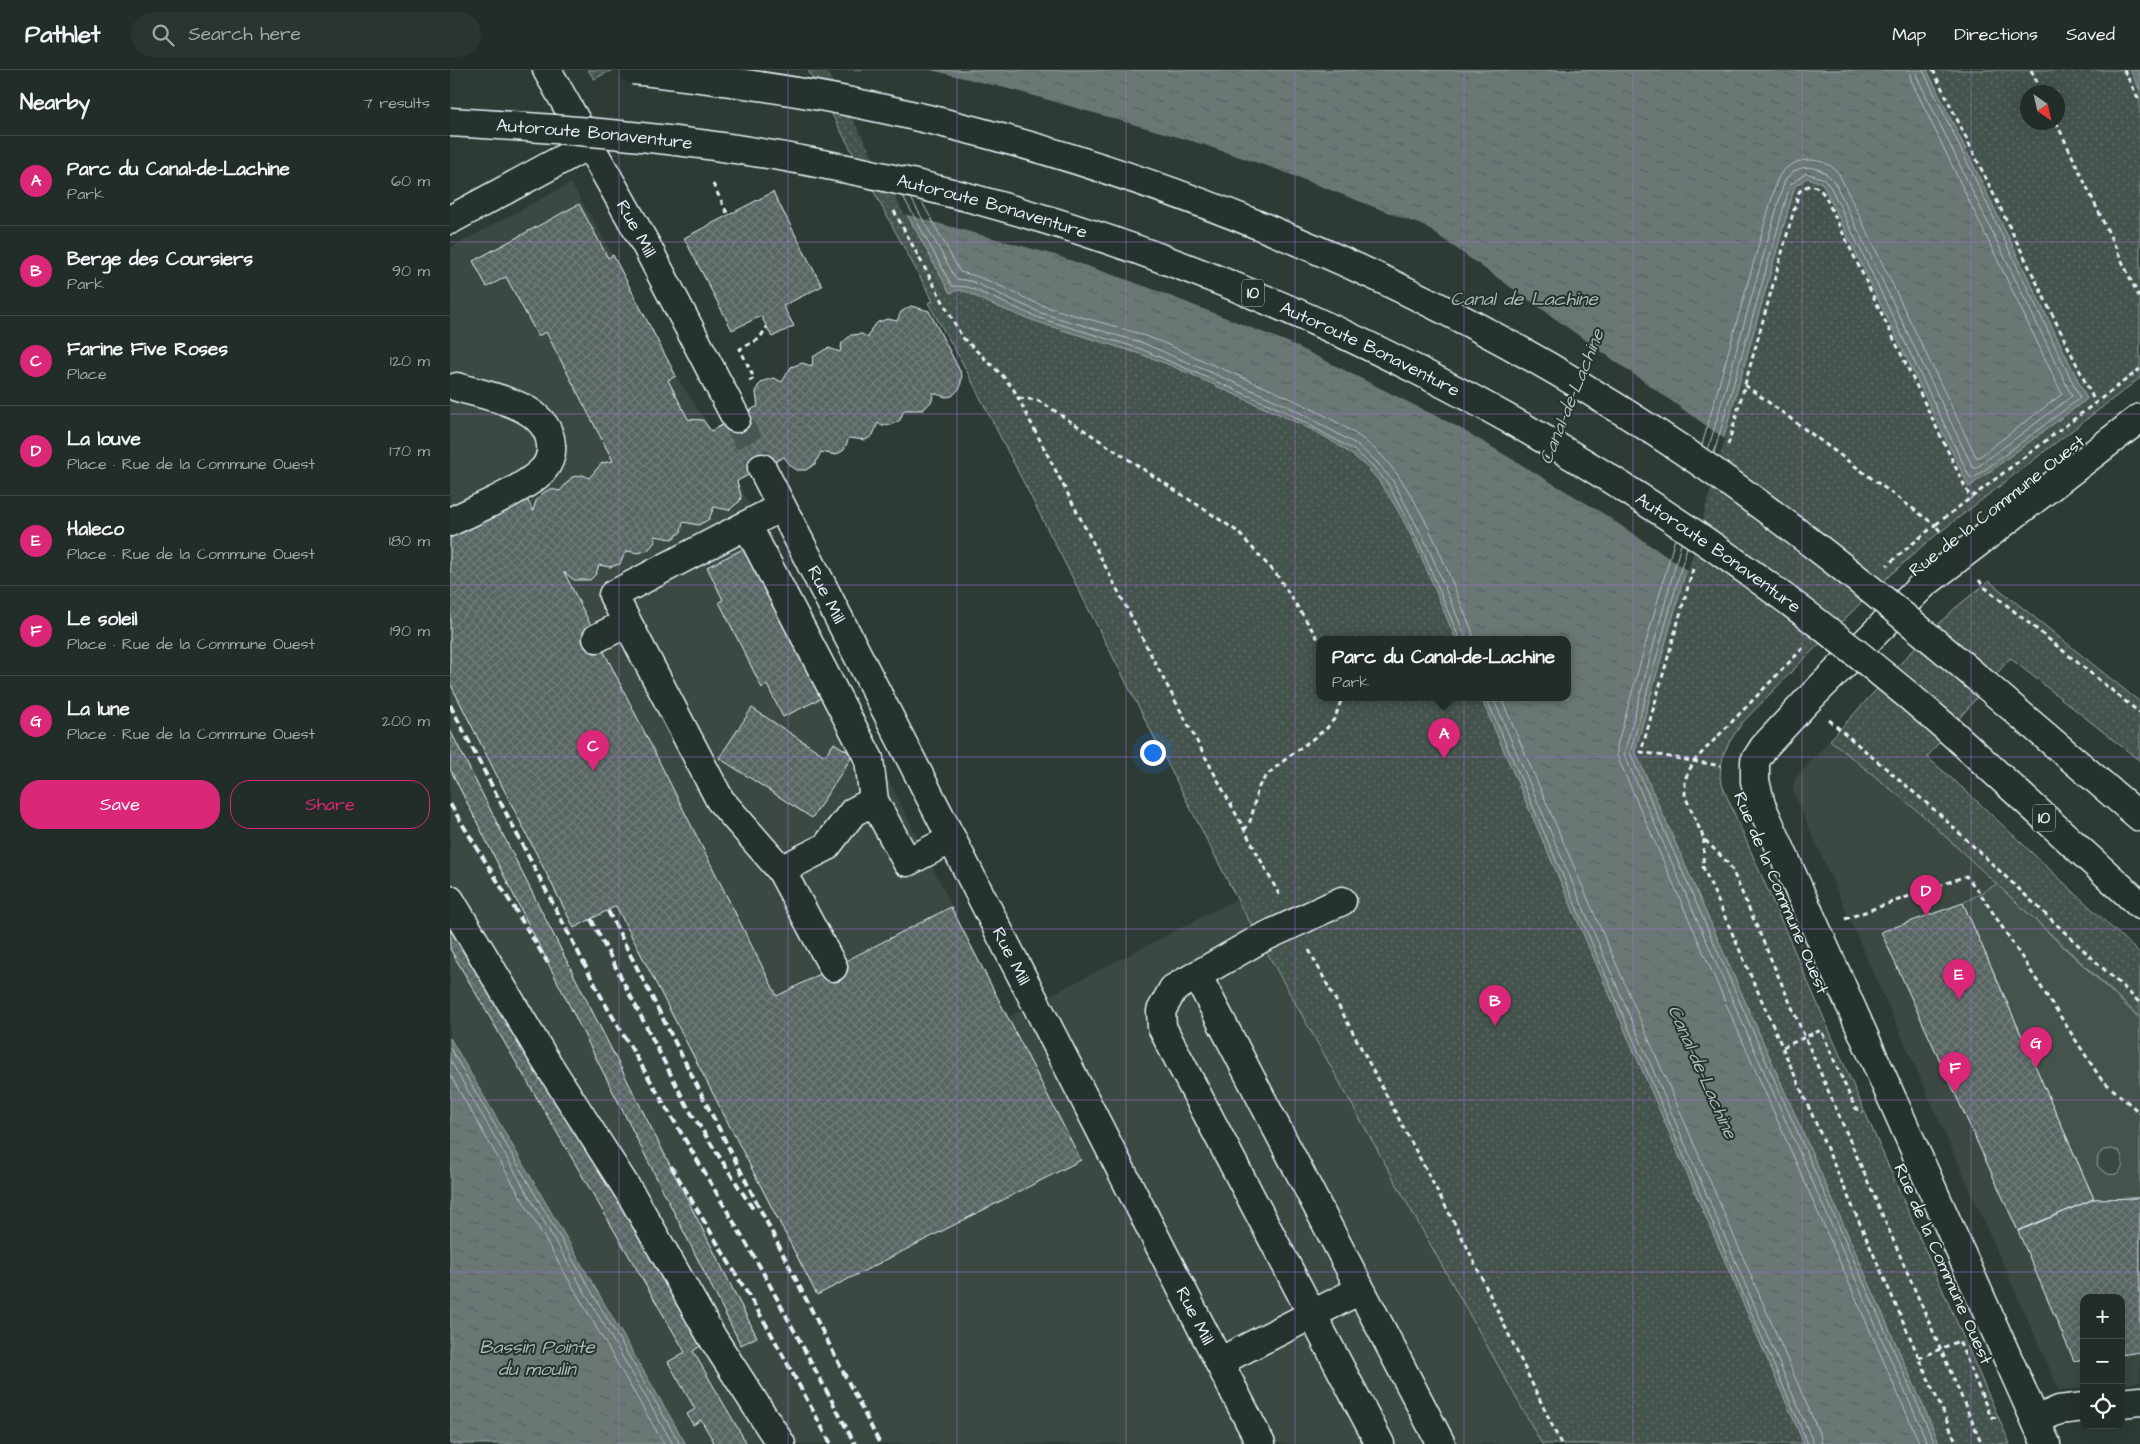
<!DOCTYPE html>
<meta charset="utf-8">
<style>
body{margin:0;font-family:"Architects Daughter",sans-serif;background:#2a3430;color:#f1f3f6}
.controls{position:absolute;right:15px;bottom:15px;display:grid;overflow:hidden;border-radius:10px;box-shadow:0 5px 20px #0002}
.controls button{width:45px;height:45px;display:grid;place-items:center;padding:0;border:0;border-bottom:1px solid #3f4845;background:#222c28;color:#f1f3f6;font:25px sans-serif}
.compass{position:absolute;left:1570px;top:15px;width:45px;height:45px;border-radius:50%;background:#222c28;box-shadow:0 5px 20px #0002;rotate:146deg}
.you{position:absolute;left:702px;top:682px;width:18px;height:18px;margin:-12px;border:4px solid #fff;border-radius:50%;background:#1a73e8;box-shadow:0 0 0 8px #1a73e833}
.badge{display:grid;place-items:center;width:32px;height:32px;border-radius:50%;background:#db2777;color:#fff;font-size:16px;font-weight:700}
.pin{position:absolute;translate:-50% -41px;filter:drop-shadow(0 1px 2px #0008)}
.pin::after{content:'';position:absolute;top:26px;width:18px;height:15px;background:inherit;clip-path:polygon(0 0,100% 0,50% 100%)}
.popup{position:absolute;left:866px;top:566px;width:255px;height:65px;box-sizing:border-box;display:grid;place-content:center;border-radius:10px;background:#222c28;filter:drop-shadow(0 1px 4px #0005);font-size:16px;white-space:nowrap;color:#a2a7a8}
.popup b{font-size:19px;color:#f1f3f6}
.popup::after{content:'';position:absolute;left:50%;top:100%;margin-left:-10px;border:10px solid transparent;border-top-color:#222c28}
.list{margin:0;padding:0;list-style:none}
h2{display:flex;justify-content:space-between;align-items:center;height:65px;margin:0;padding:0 20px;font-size:21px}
h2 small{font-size:16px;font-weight:400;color:#a2a7a8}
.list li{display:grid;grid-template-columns:32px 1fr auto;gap:15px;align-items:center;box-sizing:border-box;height:90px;padding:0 20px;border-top:1px solid #3f4845}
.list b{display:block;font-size:19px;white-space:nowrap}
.list p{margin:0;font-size:16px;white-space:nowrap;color:#a2a7a8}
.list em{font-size:16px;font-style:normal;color:#a2a7a8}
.actions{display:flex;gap:10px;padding:15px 20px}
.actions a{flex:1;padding:11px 0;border:1px solid #db2777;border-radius:20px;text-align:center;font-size:18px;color:#db2777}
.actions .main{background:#db2777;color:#fff}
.icon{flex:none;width:28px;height:28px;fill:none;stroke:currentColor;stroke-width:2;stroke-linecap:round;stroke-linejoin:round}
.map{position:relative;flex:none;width:1690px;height:1374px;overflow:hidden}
header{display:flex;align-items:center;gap:30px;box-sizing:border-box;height:70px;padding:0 25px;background:#222c28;border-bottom:1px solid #3f4845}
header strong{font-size:24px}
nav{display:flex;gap:28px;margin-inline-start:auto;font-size:18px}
.search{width:350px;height:45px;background:#2a3430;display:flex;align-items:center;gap:12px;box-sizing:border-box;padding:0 18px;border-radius:28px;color:#a2a7a8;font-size:19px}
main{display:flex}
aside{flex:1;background:#222c28}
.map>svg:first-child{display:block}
</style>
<header>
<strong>Pathlet</strong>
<div class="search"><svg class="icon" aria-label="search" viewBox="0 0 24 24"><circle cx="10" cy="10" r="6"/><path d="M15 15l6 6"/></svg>Search here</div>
<nav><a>Map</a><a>Directions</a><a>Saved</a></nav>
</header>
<main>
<aside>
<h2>Nearby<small>7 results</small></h2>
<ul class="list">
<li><span class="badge">A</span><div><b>Parc du Canal-de-Lachine</b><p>Park</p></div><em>60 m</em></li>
<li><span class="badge">B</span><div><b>Berge des Coursiers</b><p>Park</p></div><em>90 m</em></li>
<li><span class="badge">C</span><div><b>Farine Five Roses</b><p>Place</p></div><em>120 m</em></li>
<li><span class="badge">D</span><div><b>La louve</b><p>Place · Rue de la Commune Ouest</p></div><em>170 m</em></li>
<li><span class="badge">E</span><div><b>Haleco</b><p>Place · Rue de la Commune Ouest</p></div><em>180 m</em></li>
<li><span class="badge">F</span><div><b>Le soleil</b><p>Place · Rue de la Commune Ouest</p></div><em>190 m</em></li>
<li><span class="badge">G</span><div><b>La lune</b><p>Place · Rue de la Commune Ouest</p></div><em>200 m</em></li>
</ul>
<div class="actions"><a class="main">Save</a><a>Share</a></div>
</aside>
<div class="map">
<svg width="1690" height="1374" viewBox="0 0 1690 1374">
<defs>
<pattern id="park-dots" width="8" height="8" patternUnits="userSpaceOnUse" patternTransform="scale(1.25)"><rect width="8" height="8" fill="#45524e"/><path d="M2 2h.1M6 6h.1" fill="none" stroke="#606b68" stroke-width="1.8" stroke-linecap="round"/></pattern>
<pattern id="water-ripples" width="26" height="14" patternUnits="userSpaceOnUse" patternTransform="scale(1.25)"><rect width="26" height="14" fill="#6b7775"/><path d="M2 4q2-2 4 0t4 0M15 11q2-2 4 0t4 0" fill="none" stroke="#586060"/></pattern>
<pattern id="building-cross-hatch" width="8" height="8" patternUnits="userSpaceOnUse" patternTransform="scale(1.25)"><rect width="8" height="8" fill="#596563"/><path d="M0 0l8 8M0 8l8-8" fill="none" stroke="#717c7a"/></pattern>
</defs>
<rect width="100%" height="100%" fill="#2e3b35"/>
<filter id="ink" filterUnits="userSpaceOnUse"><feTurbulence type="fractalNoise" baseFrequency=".02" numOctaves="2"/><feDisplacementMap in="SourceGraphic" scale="10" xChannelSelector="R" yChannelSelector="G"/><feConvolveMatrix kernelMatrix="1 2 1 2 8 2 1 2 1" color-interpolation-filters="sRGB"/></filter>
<g filter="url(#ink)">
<path fill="#3b4843" d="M121,113L163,185L226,306L262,360L558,947L787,829L1092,1374H236L0,968V178Z
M1380,670L1470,743L1690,947V1312L1671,1314V1228H1634V1318L1609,1320L1343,722L1345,709Z"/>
<path fill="#45524e" stroke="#96a2a3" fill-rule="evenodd" d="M1547,814L1690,949V1128L1644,1129L1513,833ZM1661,1079L1669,1081C1681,1100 1662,1115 1647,1095L1648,1086L1653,1080Z"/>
<path fill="url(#park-dots)" stroke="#96a2a3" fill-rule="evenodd" d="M138,0H162L144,9Z
M358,0H1690V308L1477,472L1429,515L1344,599L1292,653L1280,671L1274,683L1271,696L1270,708L1274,720L1560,1374H1092L787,829L512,292L478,233L483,231ZM1578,22H1608V52H1578ZM870,570H1118V628H870Z
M1539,511L1690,632V691L1560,588L1477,687L1516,721L1690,884V947L1470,743L1380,670L1471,571L1504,539Z"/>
<path fill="url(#water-ripples)" stroke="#9da8a9" d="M378,0H1477L1637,329L1519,417L1372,113L1357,108L1345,116L1185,681L1490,1374H1354L1031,628H1118V570H1006C984,519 965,463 933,417C907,378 854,355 812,337C771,319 730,297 687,283C629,264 571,251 517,222L509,220L500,223Z
M1680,0H1690V20Z
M0,968L236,1374H0Z"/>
<path fill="#2e3b35" d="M376,0H481L567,21L742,71L826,99L976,157L1275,369L1238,501L1151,442L1008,357L840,273L692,215L605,185L454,144Z"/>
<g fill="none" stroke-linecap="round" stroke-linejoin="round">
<path stroke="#b6c0c4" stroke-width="1" d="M454,128L502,216L518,217L589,248L691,279L834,341L902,379L922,395L938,414L972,479L1010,570
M462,130L506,209L521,211L591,243L693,273L836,335L906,374L926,391L943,411L978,477L1017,570
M472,132L510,202C539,207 566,226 594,236C627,247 662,254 695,266C722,275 748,289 775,300C821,320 899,350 933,387C975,433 998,504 1022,561L1024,570
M1252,375L1327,110C1338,86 1373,83 1389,104L1526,387H1529L1612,324L1461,10L1459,0
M1258,380L1334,113C1346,89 1375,95 1386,115L1523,398H1526L1622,326L1467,7L1466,0
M1264,383L1340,115L1356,103L1374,109L1381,118L1520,408H1524L1630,328L1473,0
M1225,469L1167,676V686L1470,1374
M1231,474L1174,684L1478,1374
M1237,477L1180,683L1485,1374
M1036,628L1358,1374
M1043,628L1364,1374
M1051,628L1370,1365L1372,1374
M0,978L230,1374
M0,990L223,1374
M0,1005L214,1374"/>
</g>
<path fill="url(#building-cross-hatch)" stroke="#e8f1f8" d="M323,122L372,216L333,236L344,256L322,267L311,246L282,260L234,168Z
M129,134L158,188L163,185L226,306L218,310L238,349L253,350L261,361L308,336L306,323L308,316L313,311L324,308L332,312L341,297L352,293L362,296L363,287L374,280L379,278L390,282L392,273L401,265L412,264L418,268L421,259L428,252L438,249L447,251L451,242L461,236L479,241L512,305L510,318L502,326L496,327L483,323L482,331L473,340H454L450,350L441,355L432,356L428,353L423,365L419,368L415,370L399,368L394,380L386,385L371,382L365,394L356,400H347L341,396L334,387L287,411L291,426L290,431L279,440L264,437L259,449L254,452L248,455L233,452L231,462L222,469L205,466V472L198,480L189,483L176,481L170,494L160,497L149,495L146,504L140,510H124L114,502L327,926L501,837L631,1090L367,1225L166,836L124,858L0,613V468L77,429L83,441L86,431L93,423L100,419L110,421L122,407L133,405L139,408L152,393L163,391L96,262L88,266L56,207L37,217L23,191Z
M297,477L374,627L333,647L317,615L312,618L269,532L273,530L257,497Z
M302,638L375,686L384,673L403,685L362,748L269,688Z
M0,660L307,1267L291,1275L0,699Z
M1513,833L1644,1129L1568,1161L1431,862Z
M0,839L252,1275L243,1281L297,1374H260L264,1372L251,1350L243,1355L237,1344L245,1339L218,1292L235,1282L0,879Z
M1690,1128V1282L1671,1285V1228H1634V1289L1624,1291L1568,1161L1644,1129Z"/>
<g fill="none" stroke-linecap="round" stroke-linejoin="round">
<path stroke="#4a5652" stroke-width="28" stroke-dasharray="28 14" stroke-linecap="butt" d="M286,348L312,398"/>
<defs>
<g id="minor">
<path id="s1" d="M97,0L196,175L286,348"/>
<path d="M0,150L140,74"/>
<path id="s2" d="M312,398L811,1374"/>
<path d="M0,452C26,439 74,420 93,400C99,393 102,384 101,375C98,334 39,327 7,317"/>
<path d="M297,455L419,689L424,731L457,792L502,769"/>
<path d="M147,568L177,553"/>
<path d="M331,800L270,730L163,525L331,437"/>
<path d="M0,830L94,988L183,1128L262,1267L331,1374"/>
<path d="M892,831L810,869L723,919L711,941L712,957L719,971L930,1374"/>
<path d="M383,897L331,800L376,777L403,742L424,731"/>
<path d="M747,905L991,1374"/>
<path d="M769,1292L910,1220"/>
<path d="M1671,1333L1690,1331"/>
<path d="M1586,1350L1609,1340L1634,1337"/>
<path d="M1596,1374L1311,735L1305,711V691L1314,677L1357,631L1473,515L1690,348"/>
</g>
<path id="highway" d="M1537,616L1690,747
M1499,660L1690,835"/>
</defs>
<use href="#minor" stroke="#e8f1f8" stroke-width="31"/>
<use href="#highway" stroke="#e8f1f8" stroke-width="31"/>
<path stroke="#e8f1f8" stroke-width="3" stroke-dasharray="5 4" stroke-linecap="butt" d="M1483,0L1646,334
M1581,0L1592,22
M1674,0L1690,32
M1606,52L1690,229
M263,114L278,145
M444,141L512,267L552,305L564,320L713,608L831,828
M299,311L304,308L290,279L309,269L317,257
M1295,315L1485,455L1437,495
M569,328L587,330L602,339L787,461L827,505L870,572
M1278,375L1349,122C1359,112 1367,114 1375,126L1521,429
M1490,461L1485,455L1690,299
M1243,499L1191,682L1271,696
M1529,510L1533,516L1690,643
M1353,578L1244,691L1235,709V726L1254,769L1280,795L1532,1374
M1379,650L1487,742L1690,933
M794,760C806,749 802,727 811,713C820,698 861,671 877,658L885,648L892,628
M1254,769L1253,797L1507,1374
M1395,849L1516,806L1530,823L1651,1009L1690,1043
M859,880L1016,1175L1111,1374
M1333,977L1371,960L1405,1038L1413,1042
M1469,1288L1509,1271L1541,1347L1549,1348"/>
<use href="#minor" stroke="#26332d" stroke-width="28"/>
<use href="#highway" stroke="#26332d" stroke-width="28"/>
<path stroke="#e8f1f8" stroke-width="4" stroke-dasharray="8 4" stroke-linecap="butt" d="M0,635L154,932L309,1195L405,1374
M0,734L98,893
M158,841L430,1374
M141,849L238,1038L303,1139
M221,1096L317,1256L381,1374"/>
<defs>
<g id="highway-bridge">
<path d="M183,0C256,8 329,17 401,32C686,90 961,203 1205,362C1322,438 1431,526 1537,616"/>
<path id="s3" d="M0,52C121,59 243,69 362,92C785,171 1175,379 1499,660"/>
</g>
</defs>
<use href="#highway-bridge" stroke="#e8f1f8" stroke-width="31" stroke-linecap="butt"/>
<use href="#highway-bridge" stroke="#26332d" stroke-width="28"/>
</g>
</g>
<path fill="none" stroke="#a171d3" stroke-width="1" stroke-opacity="0.55" d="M169,0V1374M338,0V1374M507,0V1374M676,0V1374M845,0V1374M1014,0V1374M1183,0V1374M1352,0V1374M1521,0V1374M0,172H1690M0,344H1690M0,515H1690M0,687H1690M0,859H1690M0,1030H1690M0,1202H1690"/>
<g text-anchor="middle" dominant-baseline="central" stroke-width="4" stroke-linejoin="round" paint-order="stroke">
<g fill="#26332d" stroke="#aeb8bb" stroke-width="1">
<rect x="792" y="209.5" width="22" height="27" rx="4"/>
<rect x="1583" y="734.5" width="22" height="27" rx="4"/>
</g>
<g font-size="16" font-weight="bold" fill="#e8f1f8">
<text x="803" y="223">10</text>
<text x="1594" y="748">10</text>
</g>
<g font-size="18" fill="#e8f1f8" stroke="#26332d">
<text stroke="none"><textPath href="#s3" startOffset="145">Autoroute Bonaventure</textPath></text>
<text stroke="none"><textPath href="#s3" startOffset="550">Autoroute Bonaventure</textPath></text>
<text stroke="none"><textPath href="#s1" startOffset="182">Rue Mill</textPath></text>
<text stroke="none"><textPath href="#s3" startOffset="955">Autoroute Bonaventure</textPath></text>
<text transform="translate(1547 436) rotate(-38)">Rue de la Commune Ouest</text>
<text stroke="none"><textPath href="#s3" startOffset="1359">Autoroute Bonaventure</textPath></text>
<text stroke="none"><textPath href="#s2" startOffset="142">Rue Mill</textPath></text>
<text transform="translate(1331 823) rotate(67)">Rue de la Commune Ouest</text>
<text stroke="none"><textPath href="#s2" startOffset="548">Rue Mill</textPath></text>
<text transform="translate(1493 1194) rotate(66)">Rue de la Commune Ouest</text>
<text stroke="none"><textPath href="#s2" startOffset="952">Rue Mill</textPath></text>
</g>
<g font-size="19" font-style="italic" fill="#b0babd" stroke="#26332d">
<text x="1074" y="229">Canal de Lachine</text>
<text transform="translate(1122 327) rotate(-68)">Canal-de-Lachine</text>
<text transform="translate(1252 1002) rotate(66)">Canal-de-Lachine</text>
<text x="87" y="1277">Bassin Pointe<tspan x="87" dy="22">du moulin</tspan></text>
</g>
</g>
</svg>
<div class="controls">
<button>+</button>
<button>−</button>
<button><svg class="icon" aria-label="locate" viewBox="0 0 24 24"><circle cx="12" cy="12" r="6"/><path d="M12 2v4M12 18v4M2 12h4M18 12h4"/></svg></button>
</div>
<svg class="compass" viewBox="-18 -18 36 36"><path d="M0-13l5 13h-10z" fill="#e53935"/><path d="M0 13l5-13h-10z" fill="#a2a7a8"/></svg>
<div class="you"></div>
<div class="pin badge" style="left:994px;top:689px">A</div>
<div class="popup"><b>Parc du Canal-de-Lachine</b>Park</div>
<div class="pin badge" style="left:1045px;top:956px">B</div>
<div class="pin badge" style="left:143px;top:701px">C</div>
<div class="pin badge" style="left:1476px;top:846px">D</div>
<div class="pin badge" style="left:1509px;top:930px">E</div>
<div class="pin badge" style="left:1505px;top:1023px">F</div>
<div class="pin badge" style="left:1586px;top:998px">G</div>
</div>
</main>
